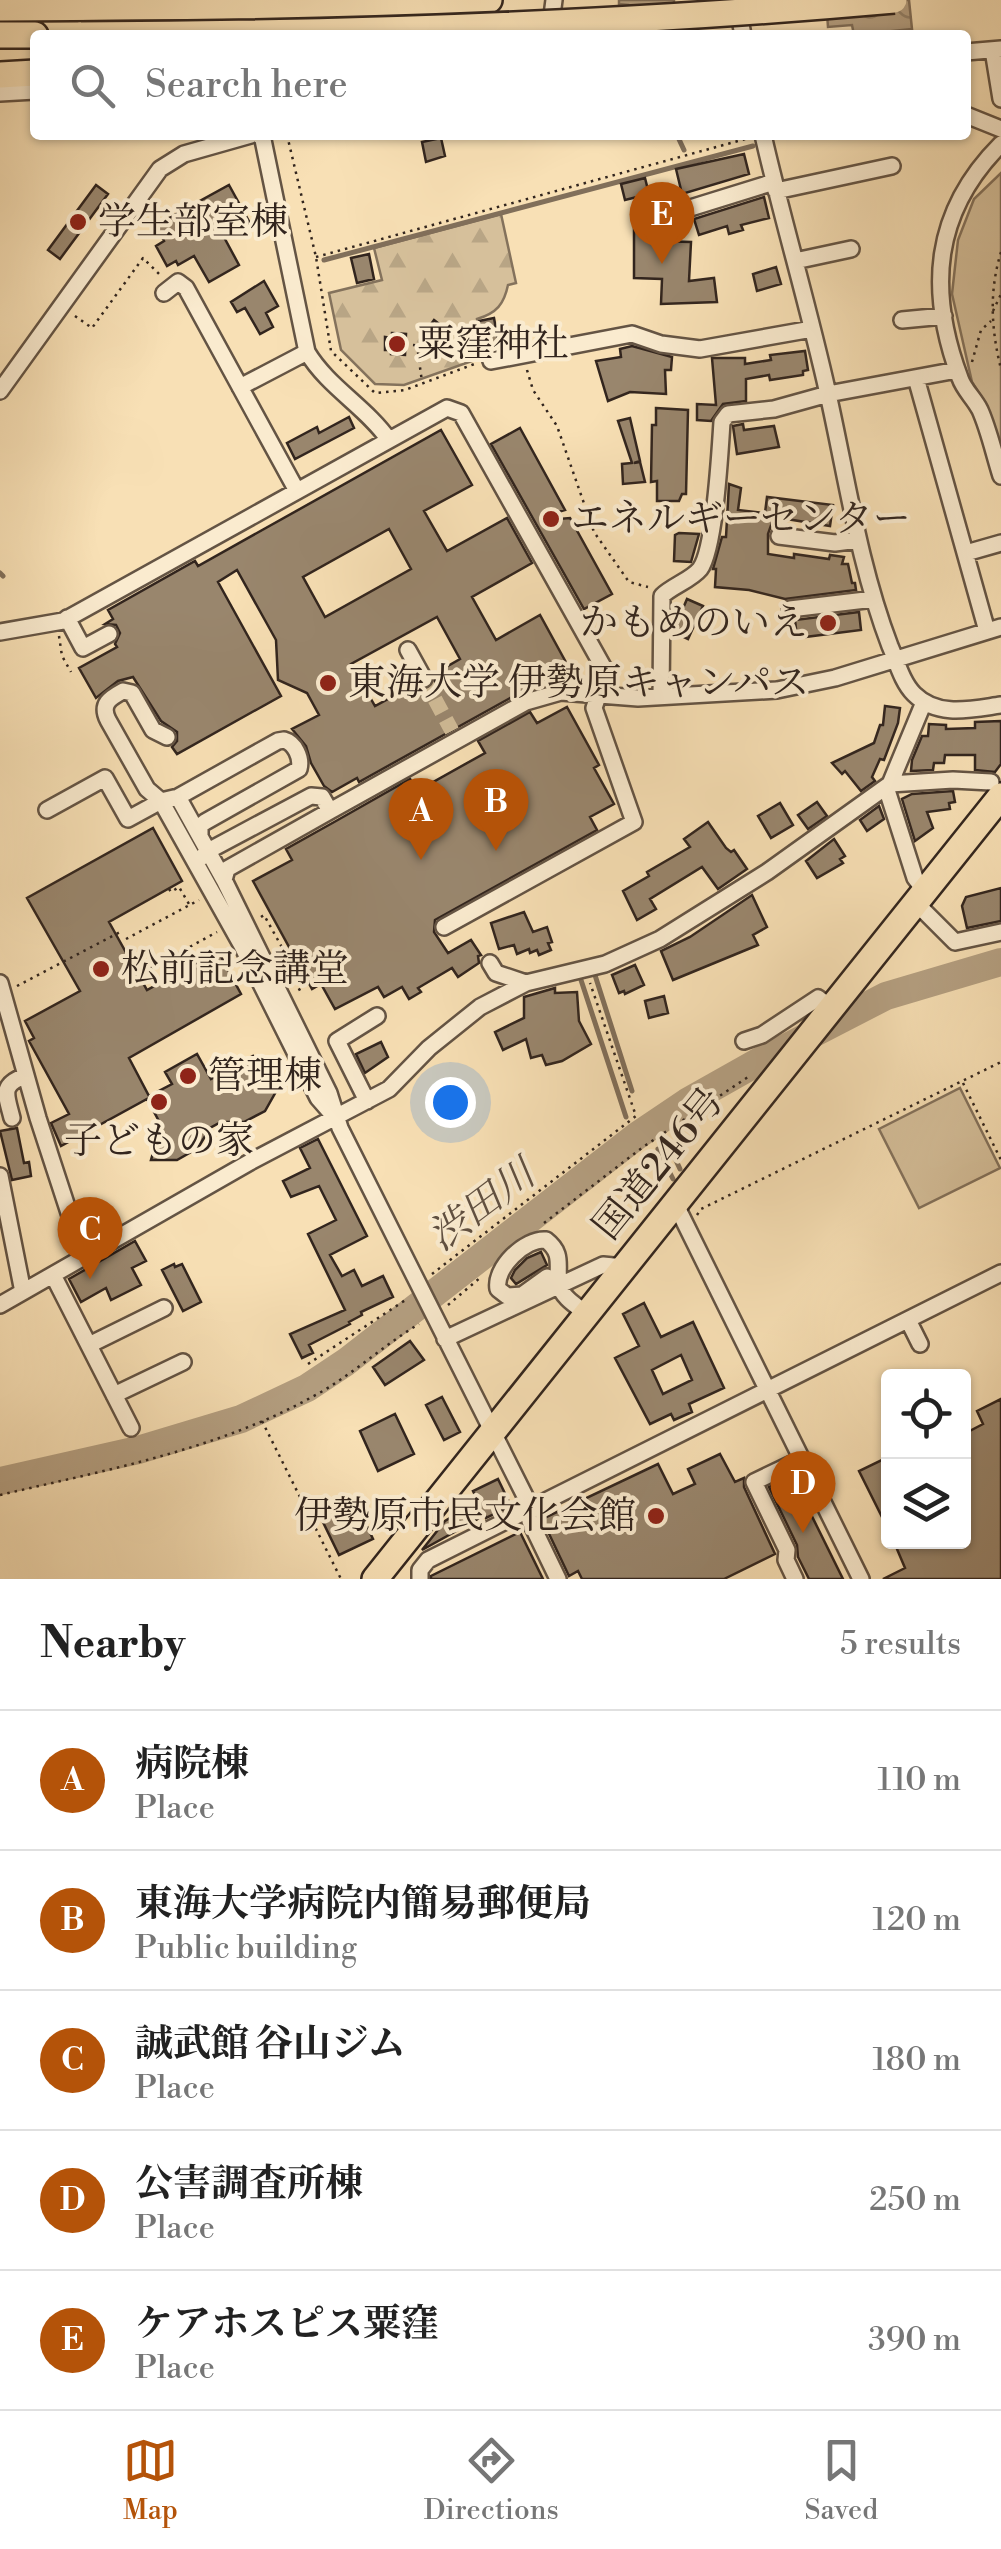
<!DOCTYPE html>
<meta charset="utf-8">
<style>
body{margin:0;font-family:"Libre Bodoni","Noto Serif JP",serif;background:#f6f6f6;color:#222}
.controls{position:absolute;right:30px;bottom:30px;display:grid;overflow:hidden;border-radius:10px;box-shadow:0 2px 8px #0004}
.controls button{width:90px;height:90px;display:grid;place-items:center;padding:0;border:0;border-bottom:2px solid #e0e0e0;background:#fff;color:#222;font:50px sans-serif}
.you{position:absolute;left:450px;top:1102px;width:35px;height:35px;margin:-25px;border:8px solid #fff;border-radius:50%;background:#1a73e8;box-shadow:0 0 0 15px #1a73e833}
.badge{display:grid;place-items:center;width:65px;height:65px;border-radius:50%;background:#b45309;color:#fff;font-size:32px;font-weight:700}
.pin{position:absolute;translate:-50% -82px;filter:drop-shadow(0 2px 5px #0008)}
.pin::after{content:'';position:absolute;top:52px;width:35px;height:30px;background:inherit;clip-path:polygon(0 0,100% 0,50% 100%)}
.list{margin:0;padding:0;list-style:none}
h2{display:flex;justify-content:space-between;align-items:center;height:130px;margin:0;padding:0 40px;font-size:42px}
h2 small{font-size:32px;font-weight:400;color:#767676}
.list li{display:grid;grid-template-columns:65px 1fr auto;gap:30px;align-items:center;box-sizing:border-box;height:140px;padding:0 40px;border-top:2px solid #e0e0e0}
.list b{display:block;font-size:38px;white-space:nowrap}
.list p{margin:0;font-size:32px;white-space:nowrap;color:#767676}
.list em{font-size:32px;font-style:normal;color:#767676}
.icon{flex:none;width:55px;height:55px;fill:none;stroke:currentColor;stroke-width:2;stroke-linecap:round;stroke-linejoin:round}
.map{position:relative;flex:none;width:1001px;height:1579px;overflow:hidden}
.search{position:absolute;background:#fff;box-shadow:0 2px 8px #0004;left:30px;right:30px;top:30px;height:110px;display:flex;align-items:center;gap:25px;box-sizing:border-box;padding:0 35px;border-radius:10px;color:#767676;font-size:38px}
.sheet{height:830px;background:#fff}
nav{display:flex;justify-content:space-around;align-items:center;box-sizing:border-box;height:140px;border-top:2px solid #e0e0e0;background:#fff;font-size:28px;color:#767676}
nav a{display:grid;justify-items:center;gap:5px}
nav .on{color:#b45309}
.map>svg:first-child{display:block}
</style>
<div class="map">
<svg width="1001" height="1579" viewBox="0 0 1001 1579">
<defs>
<pattern id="forest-firs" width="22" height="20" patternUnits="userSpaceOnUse" patternTransform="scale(2.5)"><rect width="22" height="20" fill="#d6c09b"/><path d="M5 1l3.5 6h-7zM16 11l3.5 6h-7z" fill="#b8a585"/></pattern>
<pattern id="water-waves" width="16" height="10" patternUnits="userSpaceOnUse" patternTransform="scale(2.5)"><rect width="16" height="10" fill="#b5a082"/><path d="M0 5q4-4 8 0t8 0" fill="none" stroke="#94826a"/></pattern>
</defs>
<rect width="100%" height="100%" fill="#f8e0b5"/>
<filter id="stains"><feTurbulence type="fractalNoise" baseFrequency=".002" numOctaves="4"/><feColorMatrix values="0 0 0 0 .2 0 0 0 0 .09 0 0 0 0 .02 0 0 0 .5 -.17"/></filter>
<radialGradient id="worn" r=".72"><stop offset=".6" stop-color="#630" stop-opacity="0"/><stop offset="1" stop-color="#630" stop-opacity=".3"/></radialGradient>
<path fill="#d6c09b" stroke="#84725c" stroke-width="2.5" d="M1001,173V450L986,404L972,382L952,294L958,240L974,199Z
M960,1088L1000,1168L919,1208L879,1129Z"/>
<path fill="url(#forest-firs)" stroke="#84725c" stroke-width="2.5" d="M501,214L516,283L508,285C504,304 497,313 477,319L481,349L475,360L404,385L375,384L341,350L329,293L382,280L374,248Z"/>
<path fill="url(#water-waves)" stroke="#816f5a" stroke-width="2.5" d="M619,0H674V35H630L628,5L619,4Z
M826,0H909L912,29L854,35L852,25L828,27Z"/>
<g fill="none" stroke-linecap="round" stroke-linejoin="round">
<path stroke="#816f5a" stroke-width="5" d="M677,135L684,150
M324,260L753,146
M0,573L3,576
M594,972L632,1091
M581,980L626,1117
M631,1127L638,1135
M658,1149L673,1179
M664,1161L674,1156L680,1169"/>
<path stroke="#b5a082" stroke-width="28" d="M0,1481L138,1450L241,1419L307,1388L346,1362L638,1135L687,1102L758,1062L886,996L1001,962"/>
</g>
<path fill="#99866d" stroke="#32251e" stroke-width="2.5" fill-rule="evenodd" d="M441,138L445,156L426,162L422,142Z
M744,154L749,174L682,194L676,169Z
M645,178L649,194L625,200L621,184Z
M96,185L108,194L60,259L48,250Z
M229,185L251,225L225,239L239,265L209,282L194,256L178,265L176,261L167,266L156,246L164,241L156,225Z
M764,197L769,218L741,225L743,230L729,234L727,226L699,235L694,219Z
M634,217H648L658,222V241L691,242L689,281L714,278L717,302L661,304L662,279L634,278Z
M369,254L374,279L357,283L351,258Z
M776,267L781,284L757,291L753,274Z
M264,281L278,306L266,313L273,327L260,334L245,308L237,312L231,302Z
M494,318L498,340L505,338L507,346L488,350L486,340H482L479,321Z
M434,320L447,330L438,341L426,331Z
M392,333L406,334L405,355L391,354V350H385V337L392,338Z
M632,346L672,357L671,370H665L666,394L630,392L608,401L596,361L621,357L620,349Z
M805,351L808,370L803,371V375L770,380L769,375L746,379V401L723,404L711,421L697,420V404L716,405L712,358H745V364L771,360L770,355Z
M656,408L688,410L686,494H682L679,501H657V481L651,482L652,425H656Z
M349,417L354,428L295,459L287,443L317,427L319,433Z
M630,418L640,461L634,463L640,462L645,482L623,484L622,464L632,463L618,421Z
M743,424L744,430L774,426L779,447L737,454L733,426Z
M520,428L565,510L558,512L559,519L570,518L612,594L584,609L491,444Z
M441,430L472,485L424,511L447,551L507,518L532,563L472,597L496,640L540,615L568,666L359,782L357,778L332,792L324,786L311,763L306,746L292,729L319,715L307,693L278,680L276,640L237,570L218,582L281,696L177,754L172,747L177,741V732L161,721L133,677L118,681L96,698L79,668L117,647L115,644L120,633L116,625L105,624L113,619L108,610L195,561L198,566ZM389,529L411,569L325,617L303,577ZM437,617L460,659L434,674L435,680L430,688L423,690L414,685L375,706L351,664Z
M729,484L741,488L738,510L765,513L767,497L833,505L830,526L774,517L768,534V554L794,558V554L829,559L830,555L844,557L842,564H848L852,583H855L856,590L785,599L749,590L715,587L716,569H713L722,537H726Z
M679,533L699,534L691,562L674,561L675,535Z
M687,599L703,606L688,639L673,632Z
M859,612L861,630L797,638L795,620Z
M885,706L900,708L898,723L884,760L880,759L872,777L875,781L861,791L845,771L842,774L832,763L874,743L880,725H883Z
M567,707L599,765L594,768L614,804L590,817L597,830L435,920L434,932L448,953L471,940L481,955L478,956L479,963L458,977L452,968L418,988L421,992L409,999L402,987L384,997L378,987L335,1009L321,984L312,989L253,881L292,860L286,849L336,821L410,779L417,791L485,753L478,741L530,712L537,723Z
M1001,721V764L995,772L975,770V755H945L944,763H934L933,770L911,771L912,760L922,736H928L929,724L946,725V729L975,728V722Z
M953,791L955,802L949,803L950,809L927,812L933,828L915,841L902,799L912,794Z
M817,802L827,816L808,829L798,815Z
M780,803L793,825L771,838L758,816Z
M879,806L884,819L867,831L860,820Z
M708,822L726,848L731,852L734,850L747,869L718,889L702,867L650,899L656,909L637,920L623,891L649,876L647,872L690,847L684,839Z
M153,828L182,881L109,922L147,990L218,951L241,994L129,1058L149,1096L172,1084L165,1072L197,1054L211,1079L253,1056L270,1086L278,1088L265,1111L244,1122H221L210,1128L198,1148L177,1160H151L161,1125L147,1099L61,1146L51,1123L69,1114L29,1041L34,1038L25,1021L80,991L27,898Z
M834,839L845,856L840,859L843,863L817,878L806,861Z
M1001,888V921L967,928L962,906L966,897Z
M752,895L767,927L753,935L758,945L673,980L661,951L690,937Z
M524,912L533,932L547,927L552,942L548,943L551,950L539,955L537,950L530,953L529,949L517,954L514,945L499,949L491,923Z
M635,965L644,985L625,994L624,991L619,993L612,975Z
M555,988V993L577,992L579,1021L591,1044L562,1061L546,1065L542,1055L531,1058L526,1039L503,1050L495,1032L524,1018V997Z
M664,996L668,1013L649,1018L645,1001Z
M381,1042L388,1057L365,1073L356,1054Z
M17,1128L24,1163L29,1162L31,1176L12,1180L0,1131Z
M318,1139L367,1236L330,1255L342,1276L354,1270L362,1286L383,1276L393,1297L361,1312L362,1315L349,1322L350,1324L309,1345L313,1353L302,1358L290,1334L345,1310L308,1234L336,1220L319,1186L291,1197L283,1181L310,1168L300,1148Z
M135,1241L146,1261L132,1268L141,1285L111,1300L106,1288L81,1302L69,1279Z
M541,1252L547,1265L516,1284L511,1278L515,1270L527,1258Z
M174,1264L175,1267L182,1264L201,1302L183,1311L162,1270Z
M644,1303L661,1337L693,1322L724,1388L689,1404L692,1412L674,1420L671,1414L650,1424L615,1358L639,1346L623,1314ZM681,1355L692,1380L663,1394L652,1370Z
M410,1341L424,1360L385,1385L373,1367Z
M442,1397L460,1432L444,1440L426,1405Z
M1001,1399V1579H883L905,1568L894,1542H964V1434L983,1424L977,1411Z
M395,1414L414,1454L378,1471L360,1431Z
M720,1454L735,1482L744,1478V1487L775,1554L724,1579H582L578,1571L569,1576L542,1519L658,1464L673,1494L695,1484L688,1469Z
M888,1457V1529L859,1471Z
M792,1476L843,1579H809L798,1557L797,1545L769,1487Z
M498,1479L511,1506L486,1518L485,1515L422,1550L445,1521L478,1501L473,1491Z
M354,1499L373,1539L339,1555L320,1516Z
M520,1532L543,1579H431V1576Z"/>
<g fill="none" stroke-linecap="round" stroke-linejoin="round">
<path stroke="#d0bb97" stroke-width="15" stroke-dasharray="15 8" stroke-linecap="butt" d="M424,679L452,731"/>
<defs>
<path id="minor" d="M737,4L743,35
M550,31L554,0
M993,50L1001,99
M966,52L1001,49
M0,93L35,91
M966,115L1001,129
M262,135L307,352C328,387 366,407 389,440
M763,135C783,222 809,308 828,394C847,479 859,565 890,646C897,662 902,682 914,694C938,718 972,709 1001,705
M1001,144C933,212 927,290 960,378C964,390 974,398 980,410C989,430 994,454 1001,476
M776,191L892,166
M657,210L671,214L774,182
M795,261L851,249
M164,293L178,282L186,288L297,491
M902,320L944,316
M491,361L632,334L661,344L700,349L812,329
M916,378L987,631
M240,387L307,352
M0,391L160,169L184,154L251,135
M779,536L835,543L858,540
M966,553L1001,543
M790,609L874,599
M67,618L83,648L109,634
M0,632L63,621L447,408L461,413L606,672L594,708L634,822L444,927
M408,650L424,679
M661,697L662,596C672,586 691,580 700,569C715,549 720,451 722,422L728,414L774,409L828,394L957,370
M167,737L153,730L132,693L123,691C110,698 100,704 108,720L147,789L161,801L241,944L318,1098L332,1114
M890,784L953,780L991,782
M886,787L915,878L925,891
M178,797L224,880L329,1093L340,1128L532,1510
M47,810L105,778L128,819L161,801L178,797L278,741L284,740C295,743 302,758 299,769L205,822L200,826V837
M330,811L526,702L561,692L638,698L777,690L835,678L1001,627
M201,858L208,851L311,796L322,797L330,811L227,869L224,880
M916,903L955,942L1001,932
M490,963L496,973L526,983
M0,983L38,1118L72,1222L87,1255
M744,1041L762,1035L818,998L831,1008
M367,1101L337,1041L377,1016
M12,1118C6,1094 0,1085 25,1076
M0,1176L23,1292
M675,1203L861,1579
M53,1275L131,1428
M559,1284L547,1277L522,1295L507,1296L498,1289C494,1268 525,1238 546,1240C564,1254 556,1265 559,1284C562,1298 577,1306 587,1314
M0,1305L250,1162L389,1089L429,1048L480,1007L526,983L605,964L660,939L767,872L890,784L924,702
M908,1320L920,1344
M445,1339L603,1265L624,1267
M89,1345L164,1308
M114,1395L183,1362
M530,1521L558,1579
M420,1579V1570L428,1560L1001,1273
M795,1579L786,1560L787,1550L754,1482L802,1459"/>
<path id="highway" d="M0,8L295,6L489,0
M0,35H35
M0,75L35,73
M375,1579L1001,796"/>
</defs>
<use href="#minor" stroke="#645444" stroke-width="20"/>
<use href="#highway" stroke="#32251e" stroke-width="30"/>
<path stroke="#32251e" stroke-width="2.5" stroke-dasharray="2.5 5" stroke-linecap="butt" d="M287,135L316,257L331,351L375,393L405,390L477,363
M1001,252C989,291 991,329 1001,369
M316,257L749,138
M993,311L1001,294
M75,316L92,328L143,258L161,276
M413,345L477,352
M417,345L422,382
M972,362L981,330L991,321
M527,370L533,390L557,426L594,532L629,582L648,587
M59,636L62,656L71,672
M169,889L171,892L179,887L189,904
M261,917L264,915L304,987L295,992
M126,939L199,900
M127,954L132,951
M144,972L217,932
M17,986L122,931
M963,1083L1001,1160
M697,1215L701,1209L1001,1062
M544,1223L643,1147L748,1077
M432,1274L636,1116L590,983
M448,1305L481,1277
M308,1364L407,1299
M262,1421L341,1579
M0,1495C106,1470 216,1450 312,1397C350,1377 382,1346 419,1324"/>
<use href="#minor" stroke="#faebcf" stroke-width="15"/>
<use href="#highway" stroke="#f8e0b5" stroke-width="25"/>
<defs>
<path id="highway-bridge" d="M81,35C353,34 624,24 894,0"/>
</defs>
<use href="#highway-bridge" stroke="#32251e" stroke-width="30" stroke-linecap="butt"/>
<use href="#highway-bridge" stroke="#f8e0b5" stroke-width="25"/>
</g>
<g fill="#8f2418" stroke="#faebcf" stroke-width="4">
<circle cx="78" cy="222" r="10"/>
<circle cx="397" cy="344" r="10"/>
<circle cx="551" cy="519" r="10"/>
<circle cx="828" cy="623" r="10"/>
<circle cx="328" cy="683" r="10"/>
<circle cx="101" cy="969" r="10"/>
<circle cx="188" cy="1076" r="10"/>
<circle cx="159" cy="1102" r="10"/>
<circle cx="656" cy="1516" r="10"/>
</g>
<g text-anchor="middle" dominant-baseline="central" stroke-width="8" stroke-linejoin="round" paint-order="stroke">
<g font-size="38" fill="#32251e" stroke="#faebcf" text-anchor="start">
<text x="98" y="222">学生部室棟</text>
<text x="417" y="344">粟窪神社</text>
<text x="571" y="519">エネルギーセンター</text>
<text x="808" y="623" text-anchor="end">かもめのいえ</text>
<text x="348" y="683">東海大学 伊勢原キャンパス</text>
<text x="121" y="969">松前記念講堂</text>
<text x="208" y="1076">管理棟</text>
<text x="159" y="1141" text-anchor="middle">子どもの家</text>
<text x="636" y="1516" text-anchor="end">伊勢原市民文化会館</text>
</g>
<g font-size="38" fill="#32251e" stroke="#faebcf">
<text transform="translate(659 1164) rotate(-51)">国道246号</text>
</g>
<g font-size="40" font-style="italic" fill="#605041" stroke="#faebcf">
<text transform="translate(482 1206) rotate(-37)">渋田川</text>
</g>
</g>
<rect width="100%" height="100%" filter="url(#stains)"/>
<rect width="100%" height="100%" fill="url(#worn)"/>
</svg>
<div class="controls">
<button><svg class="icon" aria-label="locate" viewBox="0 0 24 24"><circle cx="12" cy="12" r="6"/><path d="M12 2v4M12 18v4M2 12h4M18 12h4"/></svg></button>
<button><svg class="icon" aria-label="layers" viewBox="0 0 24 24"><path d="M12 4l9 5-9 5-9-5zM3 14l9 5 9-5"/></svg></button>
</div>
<div class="you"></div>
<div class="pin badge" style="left:421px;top:860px">A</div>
<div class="pin badge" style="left:496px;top:851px">B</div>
<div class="pin badge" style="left:90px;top:1279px">C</div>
<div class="pin badge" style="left:803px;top:1533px">D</div>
<div class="pin badge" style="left:662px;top:264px">E</div>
<div class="search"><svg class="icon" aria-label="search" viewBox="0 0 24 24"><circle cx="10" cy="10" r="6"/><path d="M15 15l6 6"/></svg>Search here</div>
</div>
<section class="sheet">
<h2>Nearby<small>5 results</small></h2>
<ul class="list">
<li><span class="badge">A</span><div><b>病院棟</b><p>Place</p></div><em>110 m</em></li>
<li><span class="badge">B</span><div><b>東海大学病院内簡易郵便局</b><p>Public building</p></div><em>120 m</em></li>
<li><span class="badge">C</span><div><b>誠武館 谷山ジム</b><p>Place</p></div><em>180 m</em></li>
<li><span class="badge">D</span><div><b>公害調査所棟</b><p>Place</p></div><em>250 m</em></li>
<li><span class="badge">E</span><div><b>ケアホスピス粟窪</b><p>Place</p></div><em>390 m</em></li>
</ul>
</section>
<nav>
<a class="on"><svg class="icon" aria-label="map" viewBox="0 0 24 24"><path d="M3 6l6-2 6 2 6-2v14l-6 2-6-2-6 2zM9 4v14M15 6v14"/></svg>Map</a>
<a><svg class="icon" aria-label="directions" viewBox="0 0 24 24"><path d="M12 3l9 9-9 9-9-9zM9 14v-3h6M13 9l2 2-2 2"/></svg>Directions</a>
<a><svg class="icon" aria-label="saved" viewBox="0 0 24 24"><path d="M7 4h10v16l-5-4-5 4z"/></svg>Saved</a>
</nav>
